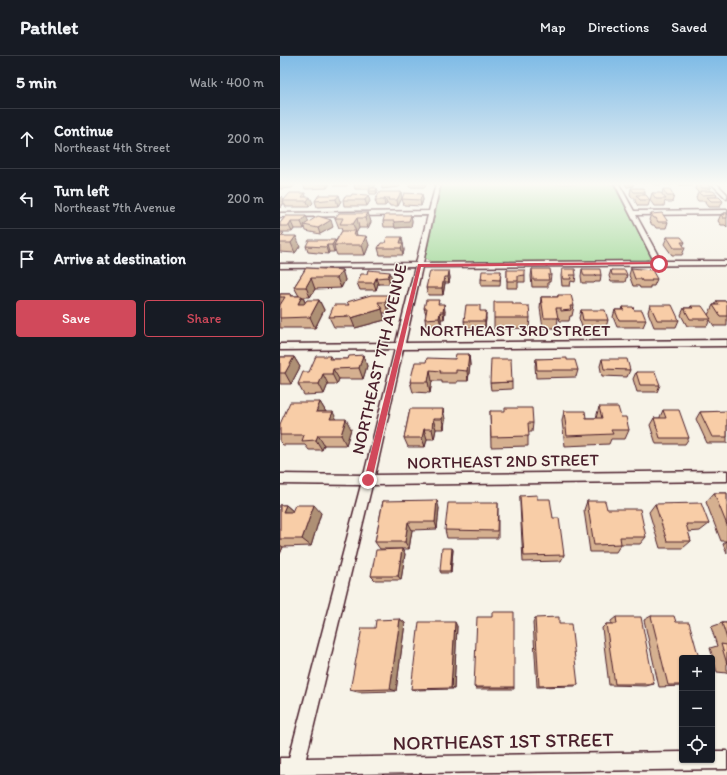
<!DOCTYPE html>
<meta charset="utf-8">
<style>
body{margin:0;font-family:Itim,sans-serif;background:#242831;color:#f1f3f6}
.controls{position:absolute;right:12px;bottom:12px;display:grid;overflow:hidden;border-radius:4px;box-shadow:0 1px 3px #0004}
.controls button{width:36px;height:36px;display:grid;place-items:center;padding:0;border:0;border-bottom:1px solid #363941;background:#171b24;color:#f1f3f6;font:20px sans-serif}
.stop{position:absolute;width:12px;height:12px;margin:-9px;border:3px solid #d1495b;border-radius:50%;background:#fff}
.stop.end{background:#d1495b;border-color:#fff;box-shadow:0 1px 4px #0008}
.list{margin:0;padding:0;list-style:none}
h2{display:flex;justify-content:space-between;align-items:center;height:52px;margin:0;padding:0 16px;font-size:17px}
h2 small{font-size:13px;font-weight:400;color:#9ea1a6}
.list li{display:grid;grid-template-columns:26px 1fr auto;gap:12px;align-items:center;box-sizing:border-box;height:60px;padding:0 16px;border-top:1px solid #363941}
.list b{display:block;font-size:15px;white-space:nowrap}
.list p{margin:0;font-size:13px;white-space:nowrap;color:#9ea1a6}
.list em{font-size:13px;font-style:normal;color:#9ea1a6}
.actions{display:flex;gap:8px;padding:12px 16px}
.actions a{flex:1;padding:9px 0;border:1px solid #d1495b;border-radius:4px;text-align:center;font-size:14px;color:#d1495b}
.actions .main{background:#d1495b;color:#fff}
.icon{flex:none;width:22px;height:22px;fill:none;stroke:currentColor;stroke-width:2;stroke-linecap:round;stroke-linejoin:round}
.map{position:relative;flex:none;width:447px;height:719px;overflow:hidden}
header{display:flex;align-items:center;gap:24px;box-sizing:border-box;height:56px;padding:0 20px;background:#171b24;border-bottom:1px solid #363941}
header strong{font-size:19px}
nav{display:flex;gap:22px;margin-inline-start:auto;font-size:14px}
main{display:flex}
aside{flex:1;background:#171b24}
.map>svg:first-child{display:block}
</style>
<header>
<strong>Pathlet</strong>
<nav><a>Map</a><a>Directions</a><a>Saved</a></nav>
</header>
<main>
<aside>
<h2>5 min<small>Walk · 400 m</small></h2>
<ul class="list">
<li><svg class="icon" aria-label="ahead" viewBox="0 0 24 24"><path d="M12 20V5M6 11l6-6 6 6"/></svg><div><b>Continue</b><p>Northeast 4th Street</p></div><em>200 m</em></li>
<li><svg class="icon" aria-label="left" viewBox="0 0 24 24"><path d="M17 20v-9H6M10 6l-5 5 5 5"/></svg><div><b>Turn left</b><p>Northeast 7th Avenue</p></div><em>200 m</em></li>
<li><svg class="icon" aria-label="arrive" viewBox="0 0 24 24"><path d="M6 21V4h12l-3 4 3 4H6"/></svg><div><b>Arrive at destination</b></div></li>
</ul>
<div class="actions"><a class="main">Save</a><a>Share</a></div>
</aside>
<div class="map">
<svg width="447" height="719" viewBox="0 0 447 719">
<rect width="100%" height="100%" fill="#f7f3e8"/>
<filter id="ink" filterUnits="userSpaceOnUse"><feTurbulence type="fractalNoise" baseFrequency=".025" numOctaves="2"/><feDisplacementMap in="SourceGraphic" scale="8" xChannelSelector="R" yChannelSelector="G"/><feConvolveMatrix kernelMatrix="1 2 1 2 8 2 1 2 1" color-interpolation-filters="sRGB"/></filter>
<g filter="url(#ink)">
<path fill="#a4d99c" stroke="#777c64" d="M162,128H333L372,202L363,205L152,206L145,202Z"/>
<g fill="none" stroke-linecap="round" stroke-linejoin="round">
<defs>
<path id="street" d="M156,128H160L143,207L374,205L335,128H339L354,155L447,154V158L356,159L381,205H447V209L142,211L125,287L447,284V290L123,293L95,419L447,415V425L92,429L26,702L402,696V704H432V695H447V713L0,719V702H9L81,429L0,428V418L84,419L115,293L0,294V288L116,287L135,211L0,212V208L136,207L148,159L0,161V157L149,155Z
M432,128H437L447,138V143Z"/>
</defs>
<use href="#street" stroke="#4a1f2b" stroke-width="3"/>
<use href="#street" fill="#f7f3e8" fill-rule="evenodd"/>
</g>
<path fill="#d5b090" stroke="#4a1f2b" d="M23,128H50L47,132L25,133Z
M54,128H68L67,130H55Z
M74,128H96L94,132L98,135L97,138H90L89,135L90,133H75Z
M129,128H146L145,131H129Z
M345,128H354L353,130L347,131Z
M372,128H381V129Z
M385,128H395V129H386Z
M399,128H413L412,130H401Z
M414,128H427L431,132L429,135L437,138L436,141L443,145L440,151H428L425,147L426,145H418L416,142L418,136L415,133L416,130Z
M351,132L365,136V139L370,144L368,150H358L355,145V142H352L350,138Z
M383,133L394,140L392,146H386L385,145L384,150H374L370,144L372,137L382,138Z
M121,136L122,142L118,150H110L109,148H107L105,150H97L95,144Z
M25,137L26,141L33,147L29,151H6L4,147L0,152L2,140L4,144Z
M142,138L143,144L141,150L124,149L122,143Z
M39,139L61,145L58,150L37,151L35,145Z
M65,140L90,145L87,150H64L63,144Z
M88,157L91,166L88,172H79L76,177L77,179L89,189L85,199H57L55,194L54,196H49L48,198L28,196L26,190L55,186L62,175L61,172H59L55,162Z
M444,157H447V171L445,169H441L438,165L441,158L443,159Z
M371,158L388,166L386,172H376L374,169H372L369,164Z
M131,159L132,165L131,171L115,172V171H104L103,165Z
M6,160L29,166L53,171L40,178L26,175L25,171L24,173H14L12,176H1L0,174V167Z
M0,177L20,190L15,197L0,196Z
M387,181L405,186L403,190L405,192L402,199H392L384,188Z
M124,188L123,189L124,194L123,199H100L98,192Z
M26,212L62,214L65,224L61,232L35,233L30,241H23L25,246L39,244L44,254L35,272H0V238H11L12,240H19L14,231Z
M351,212L377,223L374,230H370V232H360L359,230H353L349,219Z
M252,213L271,219L270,226H268V231H252L251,220Z
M282,213L296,219L295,226L291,225L290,230H282L281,220Z
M302,213L321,219L320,226H315L314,227H302L301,220Z
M88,214L112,223L110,228H98L96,234H80L77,227L87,218Z
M227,214L245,219V226H238V232H227Z
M331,214L347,219L345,226H331L329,220Z
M169,215L170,222L169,227H165L163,239H148L146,232Z
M221,215L220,230H201V223Z
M108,239L110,249L108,257H103L105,264L75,272L74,271H54L49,261L68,249Z
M278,239L294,250L292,260H290L289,265H280L279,262H278L277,272H263L260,252L261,241H278Z
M437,245H447V270H434L430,264L427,270H407L401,259L404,252H410L411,250L428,259L433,249H435Z
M159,248L165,255L164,263H161V269L146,270L145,263L146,258L144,252Z
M233,248L242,250L250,262L249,272L214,273V262Z
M370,249L399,264L396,271H374L368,256Z
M343,251L354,254L366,264L363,271H337L333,261L335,254H342Z
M301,254L328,264L326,271H302L299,262Z
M201,255L206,262L205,272H185L184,265Z
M189,298L190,309L188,325H177V327H162V325H152L150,337L133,336L130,326L146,306L175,303Z
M83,299L87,310L83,323H59L57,328H48L44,338L24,339L18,328L29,316L50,300L52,303H68Z
M0,301H14L20,311L11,328H0Z
M256,303L287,304L298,314L296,321L256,322L255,310Z
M322,303L350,314L347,321L322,320L320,310Z
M356,316L380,329L377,336H357L353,323Z
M232,326V333L211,334L210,327Z
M40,346L46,356L71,373L66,389H44L42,394H29L25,389H3L0,386V368Z
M319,351L341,361L349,374L345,383H331L329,388L285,390L282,365L284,355L306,362H316Z
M130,353L165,363L164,373H156L154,383H147L145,391H128L124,382Z
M383,354L409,382L405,388H376L370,369L374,362H380V361Z
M210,355L253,367L252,376H248V390L211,391Z
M420,356H447V387H427L416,363Z
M434,437H447V498L443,488L447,485H441L426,446Z
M240,440L257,443L273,462L284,499L281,505L243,506L240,448Z
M103,445L159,452L157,473L132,474L129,493H100L95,486Z
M307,445L327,453L366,481L360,488H341L336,496H310L304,454Z
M218,447V482H167L165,474Z
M375,448L429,468L420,475L408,476L411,485L403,492H380L369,456Z
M0,449H6L13,455L41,457L31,490L3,491L0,498Z
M172,492L173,494L171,517H161L160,515Z
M122,493L125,498L121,524H95L91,520Z
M371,560L396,566L402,602V630L379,631L364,564Z
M336,561L374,628L366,630L329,629L322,572L326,568H331V565Z
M255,562L279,568L298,629L295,630L257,631L253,566Z
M120,563L125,567L116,635L78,636L70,634L95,572Z
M442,567H447V617L437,616L430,592L437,590L431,571Z
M177,570L174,633L136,634L131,633Z
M194,631H234V633H196Z"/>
<path fill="#ae9075" stroke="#4a1f2b" d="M0,128H16L12,132L0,133Z
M46,128H50L47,132Z
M89,128H96L94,131L90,133Z
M101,128H122L119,131L102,133Z
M97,132L98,135L97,138L96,135Z
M121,136L122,142L118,150L117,144Z
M142,138L143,144L141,150L140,144Z
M59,139L61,145L58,150L56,143Z
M88,139L90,145L87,150L85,144Z
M2,140L4,145H3L4,147L0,152V142Z
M30,141L33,147L29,151L27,145Z
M105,142L107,148L105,150L104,144Z
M88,157L91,166L88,172L85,162Z
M131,159L132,165L131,171L115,172L114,166Z
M26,160L29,166L24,169L25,171L24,173L21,166Z
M77,162L79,172L76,177L79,185L73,179L76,176L73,168Z
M51,164L53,171L40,178L38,172Z
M11,166L14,173L12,176L9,170Z
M16,180L20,190L15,197L11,187Z
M86,180L89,189L85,199L82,189Z
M122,181L124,194L123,199L120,187Z
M55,184L57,189H54L55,194L54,196L52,189Z
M47,189L49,196L48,198L46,191Z
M62,214L65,224L61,232L57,222Z
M169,215L170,222L169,227L168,221Z
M110,216L112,223L110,228L108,221Z
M164,221L165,227L163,239L162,232Z
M31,222L35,233L30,241L26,231Z
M96,222L98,228L96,234L94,227Z
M108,239L110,249L108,257L105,246Z
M22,240L27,250L18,248Z
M39,244L44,254L35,272L30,261Z
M164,248L165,255L164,263L163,256Z
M102,253L105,264L75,272L71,262Z
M206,255V262L205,272V265Z
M160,256L161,263V269L159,262Z
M189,298L190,309L188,325L187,315Z
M83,299L87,310L83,323L79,312Z
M14,301L20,311L11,328L5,317Z
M53,313L59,323L57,328L52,318Z
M150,314L152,325L150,337L148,326Z
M43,318L48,328L44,338L39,328Z
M40,346L46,356H36Z
M163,353L165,363L164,373L162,363Z
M53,356L58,366L50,363Z
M66,363L71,373L66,389L61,379Z
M153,363L156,373L154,383L152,373Z
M144,373L147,383L145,391L142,382Z
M38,379L44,389L42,394L36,384Z
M157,444L159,452L157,473L155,466Z
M6,449L15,457L3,456Z
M34,449L41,457L31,490L22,483Z
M128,466L132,474L129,493L125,486Z
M0,489L3,491L0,498Z
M172,492L173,494L171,517L170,515Z
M122,493L125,498L121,524L118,520Z
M120,563L125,567L116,635L110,633Z
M175,566L177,570L174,633L171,632Z"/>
<path fill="#f8cda7" stroke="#4a1f2b" d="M419,128H427L431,132H422Z
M91,132H97L96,135H89Z
M351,132H363L365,136H354Z
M383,133H390L394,140H387Z
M420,135H433L437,138L421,139L418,136H421Z
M100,136H121L117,144H108L110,142H105L104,144H95Z
M10,137H25L22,141H30L27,145H3Z
M124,137L142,138L140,144L122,143Z
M372,137H381L386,143H376Z
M72,138L88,139L85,144H63L65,140H71Z
M39,139H59L56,143L35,145Z
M356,139H366L370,144H360Z
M427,141H439L443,145H431Z
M59,157H88L85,162H77L73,168H60L63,162H55Z
M382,157L388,166H378L376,162H374L371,158Z
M444,157H447V162H443L441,158L445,159Z
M105,159H131L129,165L114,166V165H103Z
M6,160H26L21,166H11L9,170H0V167Z
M38,160L51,164L38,172L24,169Z
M62,175H76L73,179L86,180L82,189H54Z
M0,177H4L1,180H16L11,187H0Z
M107,181H122L120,187H123L121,192H98L101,187H105Z
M387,181H401L405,186H401L405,192H394Z
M29,184H55L52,189H47L46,191L26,190Z
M26,212L62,214L57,222H31L26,231H14Z
M351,212L372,214L377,223H371L372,225H362L361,223H355Z
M252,213H270L271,219H268L269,224H253Z
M282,213H295L296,219H290L291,223H283Z
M302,213H320L321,219H315L316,220H304Z
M88,214L110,216L108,221L96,222L94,227H77L81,218H87Z
M227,214H245V219L238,220V225H227Z
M331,214H345L347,219H332Z
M150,215H169L168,221H164L162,232H146Z
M202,215H221L220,224L201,223Z
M0,238H11L10,240H22L18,248H24L27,244H39L30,261L0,262V249L5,241H0Z
M91,239H108L105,246H98L102,253L71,262L70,260L49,261L54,249H69L67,246Z
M278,239H291L294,250H290L291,254L281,255V252H276L278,262H264L261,241H278Z
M146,244H159L158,248H164L163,256H160L159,262L145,263L147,252H144Z
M437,245H447V260H440L433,249H439Z
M214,246H233V248H241L242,250H249L250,262H214Z
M186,249H200V255H206L205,265H184Z
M370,249H392L399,264H377Z
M411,250H422L431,263H410L404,252H413Z
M343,251H353L354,254H362L366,264H339L335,254H344Z
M301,254H325L328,264H303Z
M176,298H189L187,315L176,314V317H160L161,315L150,314L148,326H130L135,306H146L147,302L175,303Z
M83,299L79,312L53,313L52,318H43L39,328H18L23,316H29L36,300H50L49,303H68L69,300Z
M0,301H14L5,317H0Z
M287,302V304H295L298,314H257L256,303Z
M211,303H231L232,326L210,327Z
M322,303H347L350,314L324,313Z
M356,316H375L380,329H360Z
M10,346H40L36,356H53L50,363H66L61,379H38L36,384L22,385L24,379H0V368Z
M319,351H338L341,361H346L349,374H331L333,378L287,380L284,355H305L306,362H322Z
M225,352H252L253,367H248L249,380L211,381L210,355H225Z
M130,353H163L162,363H153L152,373H144L142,382H124Z
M383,354H399L409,382H380L374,362H386Z
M447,355V381H432L420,356Z
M434,437H447V469Z
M257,439V443H270L273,462H279L284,499L244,500L240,440Z
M157,444L155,466H128L125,486H95L103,445Z
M307,445H325L327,453H360L366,481H340L341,488L314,489Z
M168,447H218L217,475L165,474Z
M421,447L429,468H406L411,485H387L375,448Z
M0,449H6L3,456H12L15,449H34L22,483H0Z
M162,492H172L170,515H160Z
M122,493L118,520H91L96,494Z
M212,556H234V631H194L197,561H212Z
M371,560H394L396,566H409L419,602H402V629H388Z
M279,561V568H291L298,629L259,630L255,562Z
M336,561H361L374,628H335L326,568H337Z
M120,563L110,633L70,634L82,572H95L96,564Z
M139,566H175L171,632L131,633Z
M442,567H447V583Z
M441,588L447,589V608Z"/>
</g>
<linearGradient id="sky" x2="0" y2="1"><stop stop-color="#7fbbe6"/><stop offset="0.56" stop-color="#fbfaf5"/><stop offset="1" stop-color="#fbfaf5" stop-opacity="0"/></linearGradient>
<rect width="447" height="229" fill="url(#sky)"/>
<path fill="#d1495b" d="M379,206L381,208L141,211L92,424L88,427L85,426L84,424L138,208Z"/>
<g text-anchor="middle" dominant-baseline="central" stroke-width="3" stroke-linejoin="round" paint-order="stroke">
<g font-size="17" fill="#4a1f2b" stroke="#f7f3e8">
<text x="235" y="274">NORTHEAST 3RD STREET</text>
<text transform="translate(99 303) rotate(-77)">NORTHEAST 7TH AVENUE</text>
<text transform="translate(223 405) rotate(-1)">NORTHEAST 2ND STREET</text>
</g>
<g font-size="20" fill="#4a1f2b" stroke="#f7f3e8">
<text transform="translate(223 685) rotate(-1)">NORTHEAST 1ST STREET</text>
</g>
</g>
</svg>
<div class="controls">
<button>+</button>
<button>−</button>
<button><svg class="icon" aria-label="locate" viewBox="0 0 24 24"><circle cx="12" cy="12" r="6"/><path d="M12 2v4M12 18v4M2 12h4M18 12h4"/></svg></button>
</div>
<div class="stop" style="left:379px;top:208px"></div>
<div class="stop end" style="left:88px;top:424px"></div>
</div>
</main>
